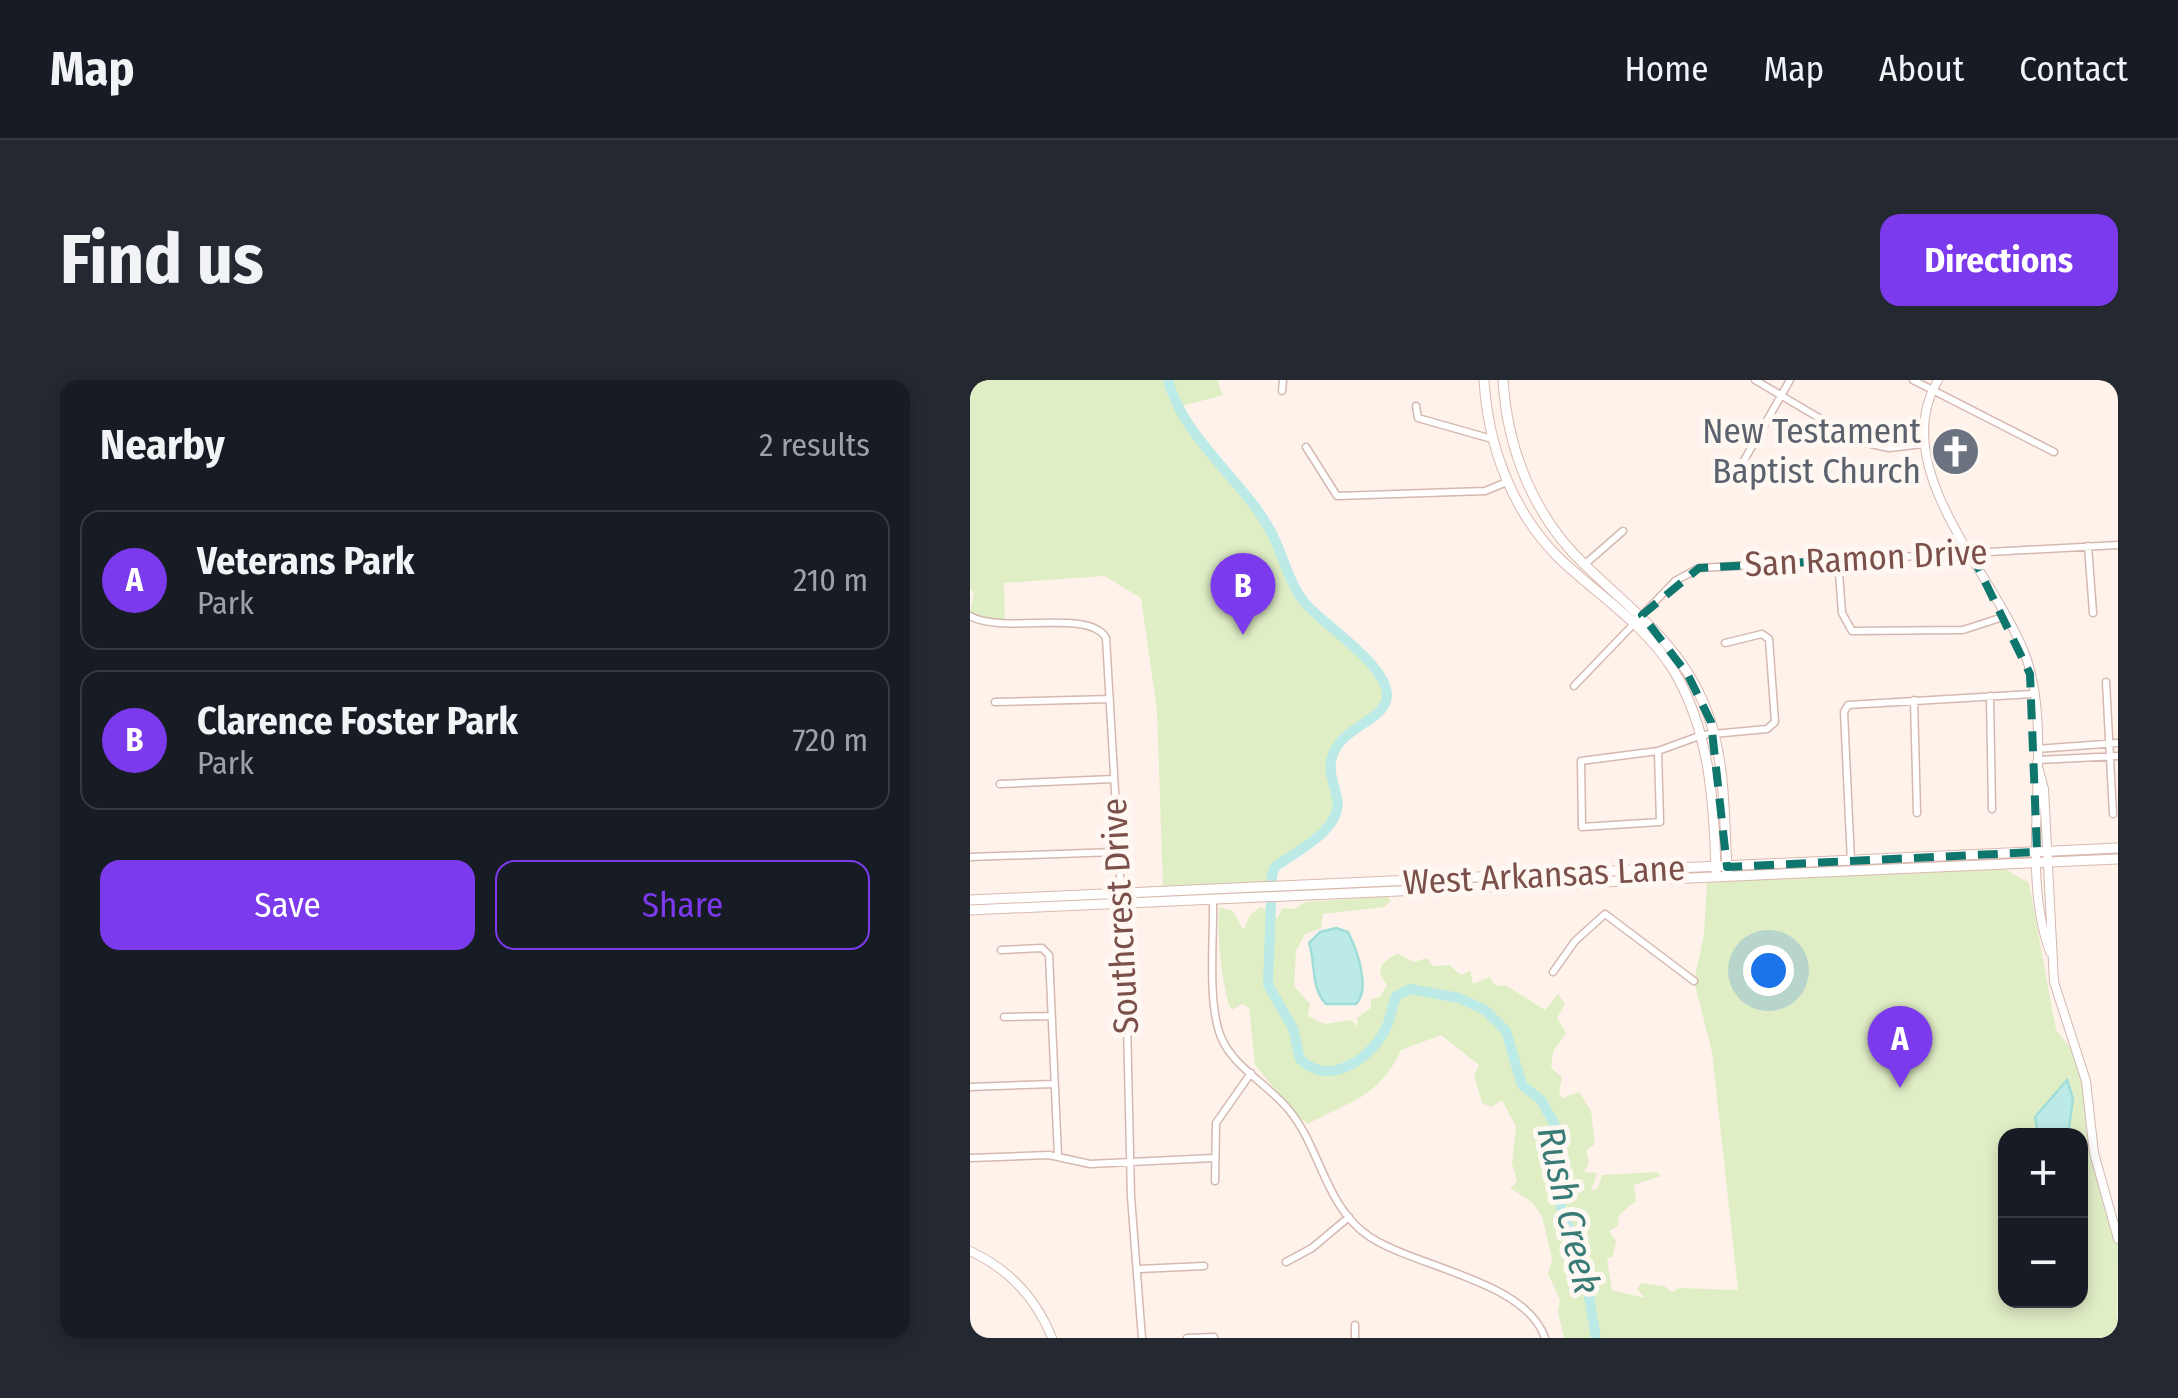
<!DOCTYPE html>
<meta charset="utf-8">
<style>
body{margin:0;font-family:"Fira Sans Condensed",sans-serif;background:#242831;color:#f1f3f6}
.controls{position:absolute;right:30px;bottom:30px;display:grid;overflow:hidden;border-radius:20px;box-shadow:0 5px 15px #0003}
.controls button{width:90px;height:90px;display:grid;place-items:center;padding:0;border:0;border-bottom:2px solid #363941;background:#171b24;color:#f1f3f6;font:50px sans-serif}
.you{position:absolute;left:798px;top:590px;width:35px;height:35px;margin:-25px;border:8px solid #fff;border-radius:50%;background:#1a73e8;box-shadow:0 0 0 15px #1a73e833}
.badge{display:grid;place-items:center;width:65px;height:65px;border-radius:50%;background:#7c3aed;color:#fff;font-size:32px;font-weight:700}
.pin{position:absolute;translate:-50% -82px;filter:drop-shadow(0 2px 5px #0008)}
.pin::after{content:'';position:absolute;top:52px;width:35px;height:30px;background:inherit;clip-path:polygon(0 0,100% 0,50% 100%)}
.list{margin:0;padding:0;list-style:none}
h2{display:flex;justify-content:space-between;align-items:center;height:130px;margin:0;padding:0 40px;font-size:42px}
h2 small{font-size:32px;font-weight:400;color:#9ea1a6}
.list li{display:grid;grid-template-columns:65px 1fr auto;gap:30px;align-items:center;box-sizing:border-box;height:140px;margin:0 20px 20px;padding:0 20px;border:2px solid #363941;border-radius:20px}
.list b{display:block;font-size:38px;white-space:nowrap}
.list p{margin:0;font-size:32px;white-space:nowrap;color:#9ea1a6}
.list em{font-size:32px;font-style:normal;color:#9ea1a6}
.actions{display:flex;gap:20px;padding:30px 40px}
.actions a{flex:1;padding:22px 0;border:2px solid #7c3aed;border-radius:20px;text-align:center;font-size:35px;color:#7c3aed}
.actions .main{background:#7c3aed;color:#fff}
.map{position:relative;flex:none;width:1148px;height:958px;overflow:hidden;border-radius:20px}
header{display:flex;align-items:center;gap:60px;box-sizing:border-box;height:140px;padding:0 50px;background:#171b24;border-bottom:2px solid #363941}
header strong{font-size:48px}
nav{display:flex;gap:55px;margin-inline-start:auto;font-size:35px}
.intro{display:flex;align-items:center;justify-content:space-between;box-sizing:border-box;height:240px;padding:0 60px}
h1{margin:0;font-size:70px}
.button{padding:25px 45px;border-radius:20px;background:#7c3aed;color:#fff;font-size:35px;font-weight:700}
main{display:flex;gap:60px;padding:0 60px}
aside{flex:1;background:#171b24;border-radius:20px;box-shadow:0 5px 15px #0003}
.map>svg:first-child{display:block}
</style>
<header>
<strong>Map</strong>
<nav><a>Home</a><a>Map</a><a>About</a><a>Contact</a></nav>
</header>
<div class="intro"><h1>Find us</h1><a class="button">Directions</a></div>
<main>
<aside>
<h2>Nearby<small>2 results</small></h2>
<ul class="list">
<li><span class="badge">A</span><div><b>Veterans Park</b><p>Park</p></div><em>210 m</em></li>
<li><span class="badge">B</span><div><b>Clarence Foster Park</b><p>Park</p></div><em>720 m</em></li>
</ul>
<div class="actions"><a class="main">Save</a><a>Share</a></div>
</aside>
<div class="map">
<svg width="1148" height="958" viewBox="0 0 1148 958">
<rect width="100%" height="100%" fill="#fef2ea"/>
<path fill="#e0eec6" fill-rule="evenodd" d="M0,0H247L253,15L208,27C238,67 275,106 300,149C313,172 319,204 336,225C358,249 407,272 415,306C422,335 390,337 376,354C345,393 380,419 360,446C349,462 320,476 305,487L302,501L193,507L187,330L171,218L134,196L34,203L35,243L0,232L4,213L0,209Z
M1030,486L1059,503L1086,650L1109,678L1148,862L1147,958H594L588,932L590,920L578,894L582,879L572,836L562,822L540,808L547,802L542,783L546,747L532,720L521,727L512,723L504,695L509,685L471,655L431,670C410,717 378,722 338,744L325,734L285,685L279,628L272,624L262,630C253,620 245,539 250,527L263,531L273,550L281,534L291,527L307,538L313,528L324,529L336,522L418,516L421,521L414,527L353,534L351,548L335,554L326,571L324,606L340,624L338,636L355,644L381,640L388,647L387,638L401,628V619L410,617L417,605L410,594L412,584L427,573L444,582L457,578L463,586L479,585L491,595L500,591L503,604L520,597L525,605L537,606L575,630L588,614L595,624L587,638L596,653L583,672L581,688L592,697L589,712L592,718L609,712L621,731L625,764L616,771L619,783L614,792L627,793L621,811L628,808L632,795L687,792L691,796L664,805L666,821L649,835L648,846L639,851L646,861L643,876L637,879L642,910L675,918L667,909L671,903L694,906L702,912L710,908L768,910L742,672L724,601L734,555L737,499ZM1036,756H1110V921H1036Z"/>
<path fill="#bceae6" stroke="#a1ddd8" stroke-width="2.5" d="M366,548L378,552C387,570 401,609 386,624H356C340,607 346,582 339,563L350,552Z
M1097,700L1103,719L1098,755H1068L1065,737Z"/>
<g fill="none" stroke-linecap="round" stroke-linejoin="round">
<path stroke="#a1ddd8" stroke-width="2.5" d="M0,4L3,0"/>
<path stroke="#bceae6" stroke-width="10" d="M198,0C213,58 272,99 300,150C313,173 319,206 337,225C355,246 426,291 416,321C410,341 373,348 363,374C357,391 364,402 367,418C374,449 325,472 305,487L302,495L298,605L323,648L330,679C359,708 402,679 417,646C421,637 422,626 426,616L440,609L489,618L515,630L536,651L552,705L571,720L585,745L591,828L613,881L626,958"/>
<defs>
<path id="minor" d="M785,0L888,61L919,68L953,64
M943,0L1084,72
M312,11L313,0
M446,26L448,38L522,59
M336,67L367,116L515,111L537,102
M768,91L820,0
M1118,166L1123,233
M868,180L872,233L882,251L993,250L1036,236
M614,185L653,151
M0,236C34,255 119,228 136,258L156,598L161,817L172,958
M1136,302L1143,434
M604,306L705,201L729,188L1148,165
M1020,316L1022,429
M944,320L947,433
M25,322L140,319
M1066,369L1148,363
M688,371L690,442L612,447L611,381Z
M688,371L732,355L797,349L805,342L799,259L792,254L755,263
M1068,380L1148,376
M30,404L143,399
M0,477L146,472
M881,482L874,332L878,325L1062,314
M243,520C244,558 237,623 251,657C263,687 299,705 319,730C351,769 355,827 400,857C448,888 556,901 575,958
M31,570L72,568L79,575L88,776
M583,592L605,561L635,534L724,601
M34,637L81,636
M0,707L84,704
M0,778L79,775L120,784L243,778
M245,801L246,743L281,693
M316,882L342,868L379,837
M169,889L234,886
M385,945V958
M217,958L244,957"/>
<path id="tertiary" d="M968,0C915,89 1026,195 1056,277C1086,361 1047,483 1080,572
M1067,383L1074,409L1084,602L1116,701L1124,773L1148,859
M0,871C39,889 66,918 82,958
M1147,958L1148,954"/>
<path id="secondary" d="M514,0C518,66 542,132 590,179C629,216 675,244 704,291C740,352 744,422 746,491
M533,0C537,69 564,137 615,185C660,229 709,263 734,324C756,375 754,436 757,491
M0,520L1148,468
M0,530L1148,479"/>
<path id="primary" d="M1145,0L1148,2"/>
</defs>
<use href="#minor" stroke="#d5b8b1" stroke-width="9"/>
<use href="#tertiary" stroke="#d5b8b1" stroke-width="10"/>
<use href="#secondary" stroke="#dab9b0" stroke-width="11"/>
<use href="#primary" stroke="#dacecc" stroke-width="12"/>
<use href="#minor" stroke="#fff" stroke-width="6"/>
<use href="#tertiary" stroke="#fff" stroke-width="8"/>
<use href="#secondary" stroke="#fff" stroke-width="9"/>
<use href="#primary" stroke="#ffc6a0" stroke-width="10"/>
</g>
<path fill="none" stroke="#0f766e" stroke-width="8" stroke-dasharray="20 12" stroke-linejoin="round" d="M1001,173L1060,294L1067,472L757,487L741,342L718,295L672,235L729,188Z"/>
<defs>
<symbol id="church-disc" viewBox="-11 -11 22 22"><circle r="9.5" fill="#6b7280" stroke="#fff7f2"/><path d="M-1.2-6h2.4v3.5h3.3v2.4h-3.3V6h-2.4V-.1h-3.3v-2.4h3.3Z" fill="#fff"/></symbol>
</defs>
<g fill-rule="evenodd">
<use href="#church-disc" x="958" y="44" width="55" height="55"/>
</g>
<g text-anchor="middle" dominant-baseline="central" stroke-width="10" stroke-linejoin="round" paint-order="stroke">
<g font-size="35" fill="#5b616d" stroke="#fff7f2" text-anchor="end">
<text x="951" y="51">New Testament<tspan x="951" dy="40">Baptist Church</tspan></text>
</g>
<g font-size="35" fill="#7c504a" stroke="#fff7f2">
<text transform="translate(896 178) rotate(-3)">San Ramon Drive</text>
<text transform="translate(574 495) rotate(-3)">West Arkansas Lane</text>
<text transform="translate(150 536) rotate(-93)">Southcrest Drive</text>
</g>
<g font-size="38" font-style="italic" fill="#397b76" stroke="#fff7f2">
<text transform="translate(599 830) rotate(77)">Rush Creek</text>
</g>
</g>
</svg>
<div class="controls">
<button>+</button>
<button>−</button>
</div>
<div class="you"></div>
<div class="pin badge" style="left:930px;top:708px">A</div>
<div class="pin badge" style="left:273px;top:255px">B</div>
</div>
</main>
